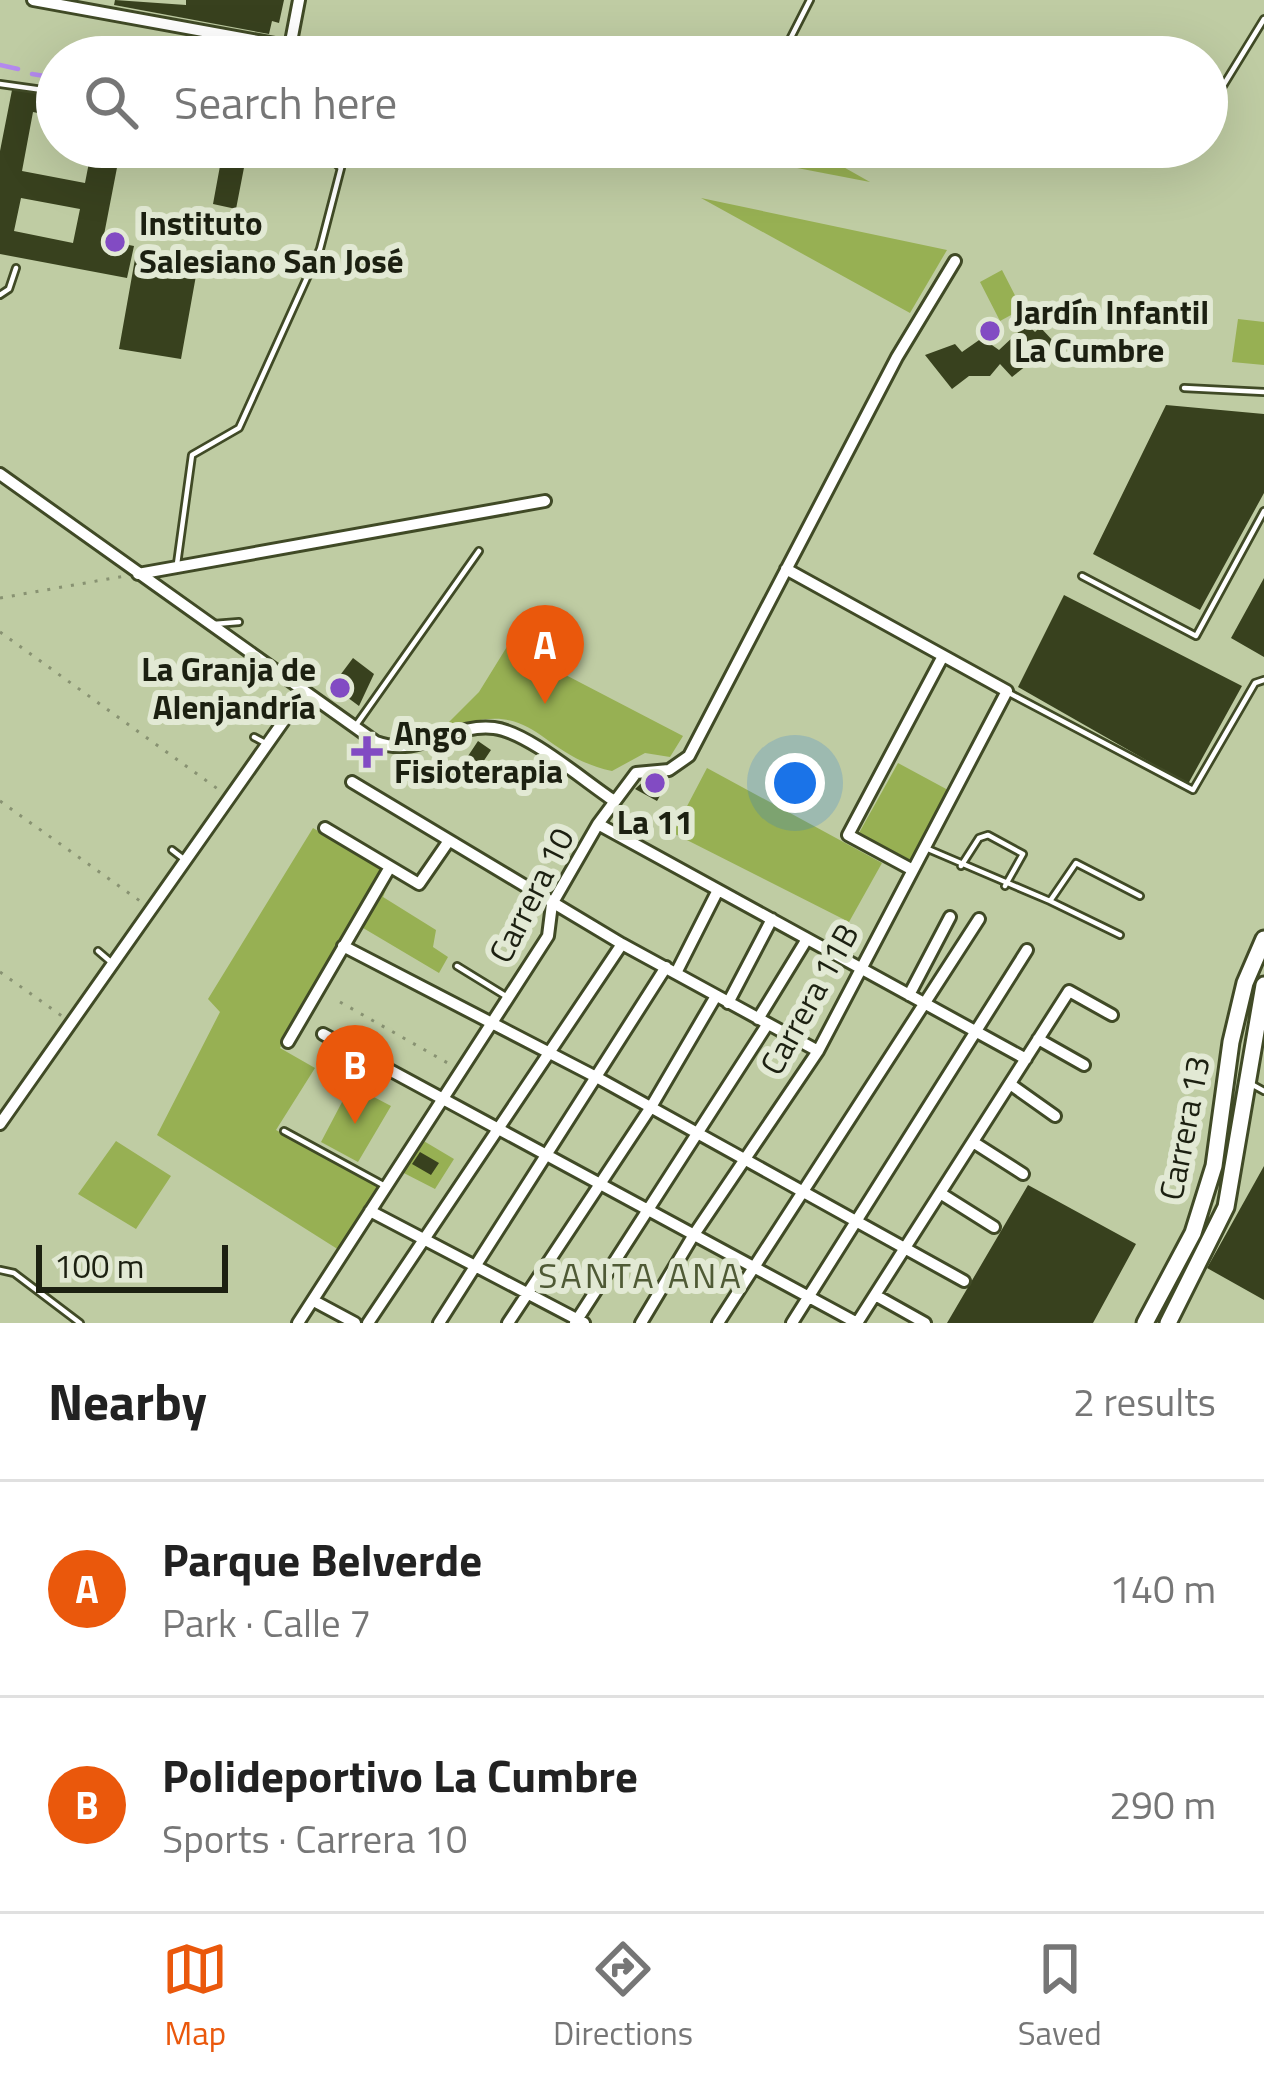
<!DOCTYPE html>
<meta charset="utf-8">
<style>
body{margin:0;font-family:"Titillium Web",sans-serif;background:#f2f2f2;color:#222}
.scale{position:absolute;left:36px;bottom:30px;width:192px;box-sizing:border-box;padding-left:12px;border:6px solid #1c2011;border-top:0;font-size:33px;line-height:42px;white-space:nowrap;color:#1c2011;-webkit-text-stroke:9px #e2e9d4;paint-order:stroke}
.you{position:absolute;left:795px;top:783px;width:42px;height:42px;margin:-30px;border:9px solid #fff;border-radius:50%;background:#1a73e8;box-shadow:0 0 0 18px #1a73e833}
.badge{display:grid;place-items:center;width:78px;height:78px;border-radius:50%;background:#ea580c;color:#fff;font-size:39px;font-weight:700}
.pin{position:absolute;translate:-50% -99px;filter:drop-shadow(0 3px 6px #0008)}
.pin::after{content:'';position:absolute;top:63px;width:42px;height:36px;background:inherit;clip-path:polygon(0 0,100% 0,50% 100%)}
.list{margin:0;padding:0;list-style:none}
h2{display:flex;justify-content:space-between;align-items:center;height:156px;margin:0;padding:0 48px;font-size:51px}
h2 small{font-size:39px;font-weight:400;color:#767676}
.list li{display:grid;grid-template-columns:78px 1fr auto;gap:36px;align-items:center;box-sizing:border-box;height:216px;padding:0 48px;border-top:3px solid #e0e0e0}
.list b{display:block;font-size:45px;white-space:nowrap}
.list p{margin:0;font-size:39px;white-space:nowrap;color:#767676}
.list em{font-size:39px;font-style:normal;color:#767676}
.icon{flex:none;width:66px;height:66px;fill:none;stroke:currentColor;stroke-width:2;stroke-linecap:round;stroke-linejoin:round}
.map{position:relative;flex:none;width:1264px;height:1323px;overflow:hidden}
.search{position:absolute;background:#fff;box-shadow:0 12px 48px #0002;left:36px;right:36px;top:36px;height:132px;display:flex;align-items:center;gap:30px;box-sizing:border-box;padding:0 42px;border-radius:66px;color:#767676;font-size:45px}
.sheet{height:588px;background:#fff}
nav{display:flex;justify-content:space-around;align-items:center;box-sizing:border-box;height:168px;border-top:3px solid #e0e0e0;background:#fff;font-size:33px;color:#767676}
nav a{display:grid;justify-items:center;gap:6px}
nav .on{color:#ea580c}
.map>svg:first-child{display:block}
</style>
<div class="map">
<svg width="1264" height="1323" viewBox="0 0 1264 1323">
<rect width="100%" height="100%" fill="#bfcca3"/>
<path fill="#97b053" d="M687,147H808L870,182Z
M701,198L947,250L910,313Z
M1002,270L1022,309L1000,321L980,282Z
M1238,319L1264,322V365L1232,362Z
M508,645L683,736L670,757L645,753L612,771C532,754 537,690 437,734L479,692Z
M898,763L948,790L910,860L859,833Z
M707,768L882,863L849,922L673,833Z
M313,828L392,875L383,897L436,930L433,947L448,957L439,973L353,922L280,1048L315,1068L276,1130L380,1184L339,1250L157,1135L220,1012L208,999Z
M351,1085L391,1106L358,1162L321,1142Z
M417,1137L454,1159L435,1189L396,1169Z
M116,1141L171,1176L136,1229L78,1194Z"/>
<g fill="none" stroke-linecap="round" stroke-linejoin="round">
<path stroke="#b48aee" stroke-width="4.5" d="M0,65L18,69
M32,74L57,78"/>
</g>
<path fill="#38411e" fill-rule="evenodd" d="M115,0L186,5V0H284L279,23L272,21L269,34L114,5Z
M13,85L57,94V117L33,112L22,171L85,183L92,147H121L103,240L134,246L127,278L0,254V151ZM21,198L80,209L73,243L14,231Z
M191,147H248L236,209L213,204L222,155Z
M135,259L197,270L181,359L119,349Z
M1027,324L1035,332L1040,327L1055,343L1012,377L1000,364L990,376H969L952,389L925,355L955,344L962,352L982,338L999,350Z
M1166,405L1264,414V493L1200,610L1093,554Z
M1264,578V657L1231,638Z
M1064,595L1242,686L1188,784L1018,687Z
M353,658L374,674L359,706L332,686Z
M478,741L491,750L481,765L468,756Z
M648,777L665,787L657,801L635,789Z
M623,814L642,827L635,836L616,823Z
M420,1152L439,1163L431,1175L412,1164Z
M1264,1166V1300L1207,1268Z
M1028,1185L1136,1244L1093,1323H947Z"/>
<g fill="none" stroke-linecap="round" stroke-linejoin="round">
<defs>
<path id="lane" d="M790,39L818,57
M781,57L810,0
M0,84L57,92
M1207,112L1264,19
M0,295L9,289L16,268
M1184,388L1264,392
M177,564L192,455L239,428L320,249L341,168L325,153L303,147
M1082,576L1196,636L1264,511
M214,624L239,622
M1011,694L1193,790L1255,683L1264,680
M354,728L479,551
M254,737L267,744
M928,849L1050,901L1076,863L1140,896
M172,850L185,860
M961,866L979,838L988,835L1023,854L1005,886
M1050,901L1120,935
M98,951L112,963
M457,966L509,998
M1253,1085L1264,1091
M284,1131L385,1186
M0,1270L14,1273L80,1323"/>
<path id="street" d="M33,0L346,57
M290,47L299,0
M0,474L376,742C419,758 452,723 494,728C528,732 584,781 613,800
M138,574L545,501
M352,782L622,944L818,1051
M598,824L1026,1059
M325,828L419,884L448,842
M911,869L848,835L943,656
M343,946L598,1078L964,1281
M676,973L718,890
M909,995L950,917
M728,1003L772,919
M758,1019L807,939
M323,1034L857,1323
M1038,1039L1084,1065
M288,1042L390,867
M1010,1084L1055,1116
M0,1124L304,692
M973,1142L1023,1174
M940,1193L994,1227
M370,1211L584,1323
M875,1295L925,1323
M314,1301L355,1323
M298,1323L548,936L552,904L598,824L636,773L669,770L689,756L897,357L955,261
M368,1323L622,944
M439,1323L666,967
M508,1323L651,1107L716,996
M575,1323L767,1025
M641,1323L693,1236L818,1051L1007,691L786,569
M718,1323L979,919
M792,1323L1027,950
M857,1323L1069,991L1112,1015"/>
<path id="secondary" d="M1145,1323L1193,1233L1214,1166L1231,1042L1245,983L1264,939
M1168,1323L1226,1207L1264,985"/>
</defs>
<use href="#lane" stroke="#404a26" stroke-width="10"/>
<use href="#street" stroke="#404a26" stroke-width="16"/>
<use href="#secondary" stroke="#404a26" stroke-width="21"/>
<path stroke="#889272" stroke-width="3" stroke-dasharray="3 9" stroke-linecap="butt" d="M0,598L125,576
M0,632L222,792
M0,801L140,901
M0,972L62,1016
M340,1002L453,1066"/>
<use href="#lane" stroke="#fff" stroke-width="4.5"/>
<use href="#street" stroke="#fff" stroke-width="10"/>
<use href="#secondary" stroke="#fff" stroke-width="15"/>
</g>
<g fill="#824bc3" stroke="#e2e9d4" stroke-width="4.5">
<circle cx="115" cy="242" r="12"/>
<circle cx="990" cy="331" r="12"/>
<circle cx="340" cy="688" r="12"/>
<path d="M361 734h12v12h12v12h-12v12h-12v-12h-12v-12h12z"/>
<circle cx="655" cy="783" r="12"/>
</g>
<g text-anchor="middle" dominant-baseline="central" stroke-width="12" stroke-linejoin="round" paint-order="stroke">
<g font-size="33" font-weight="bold" fill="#1c2011" stroke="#e2e9d4" text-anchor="start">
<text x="139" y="223">Instituto<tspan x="139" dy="38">Salesiano San José</tspan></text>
<text x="1014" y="312">Jardín Infantil<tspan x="1014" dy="38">La Cumbre</tspan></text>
<text x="316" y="669" text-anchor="end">La Granja de<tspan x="316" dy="38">Alenjandría</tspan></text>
<text x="394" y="733">Ango<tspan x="394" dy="38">Fisioterapia</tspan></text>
<text x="655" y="822" text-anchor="middle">La 11</text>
</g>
<g font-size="33" fill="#1c2011" stroke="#e2e9d4">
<text transform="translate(531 895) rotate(-63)">Carrera 10</text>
<text transform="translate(809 999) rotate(-61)">Carrera 11B</text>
<text transform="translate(1184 1128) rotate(-79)">Carrera 13</text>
</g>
<g font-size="36" letter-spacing="3" fill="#4f5a35" stroke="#e2e9d4">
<text x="641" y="1274">SANTA ANA</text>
</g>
</g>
</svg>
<div class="scale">100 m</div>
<div class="you"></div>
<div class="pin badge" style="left:545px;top:704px">A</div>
<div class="pin badge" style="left:355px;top:1124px">B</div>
<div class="search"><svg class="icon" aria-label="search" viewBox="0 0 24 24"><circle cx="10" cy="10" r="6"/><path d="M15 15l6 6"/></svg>Search here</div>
</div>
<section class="sheet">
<h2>Nearby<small>2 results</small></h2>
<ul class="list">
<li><span class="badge">A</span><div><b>Parque Belverde</b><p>Park · Calle 7</p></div><em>140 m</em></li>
<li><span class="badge">B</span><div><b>Polideportivo La Cumbre</b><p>Sports · Carrera 10</p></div><em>290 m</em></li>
</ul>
</section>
<nav>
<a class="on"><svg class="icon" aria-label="map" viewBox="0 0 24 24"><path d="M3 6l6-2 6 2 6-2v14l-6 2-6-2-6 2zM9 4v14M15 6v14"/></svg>Map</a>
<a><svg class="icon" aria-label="directions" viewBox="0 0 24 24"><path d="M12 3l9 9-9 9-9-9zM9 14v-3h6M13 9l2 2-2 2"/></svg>Directions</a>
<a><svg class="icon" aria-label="saved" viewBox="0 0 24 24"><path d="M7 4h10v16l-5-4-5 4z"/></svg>Saved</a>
</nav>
